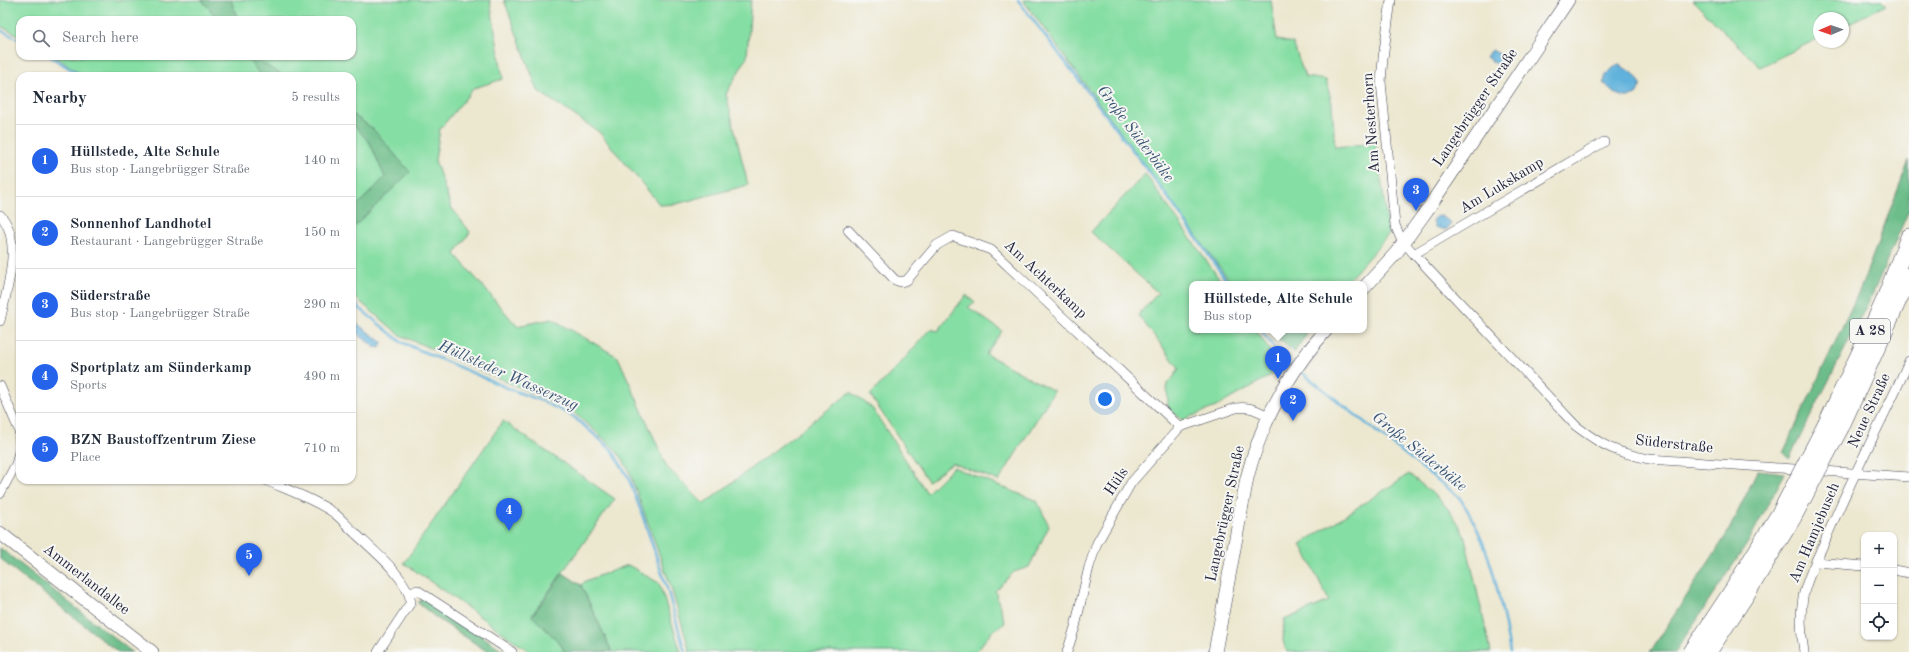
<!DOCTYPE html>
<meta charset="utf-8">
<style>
body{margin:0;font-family:"Old Standard TT",serif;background:#f2f2f3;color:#1f2937}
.controls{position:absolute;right:12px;bottom:12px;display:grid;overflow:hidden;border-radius:8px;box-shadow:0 1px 3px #0004}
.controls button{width:36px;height:36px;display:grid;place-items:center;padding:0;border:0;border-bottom:1px solid #e0e1e3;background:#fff;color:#1f2937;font:20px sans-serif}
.compass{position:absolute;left:1813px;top:12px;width:36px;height:36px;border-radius:50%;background:#fff;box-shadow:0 1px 3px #0004;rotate:268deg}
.you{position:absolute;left:1105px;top:399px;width:14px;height:14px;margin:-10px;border:3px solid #fff;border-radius:50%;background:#1a73e8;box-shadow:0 0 0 6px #1a73e833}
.badge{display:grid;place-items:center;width:26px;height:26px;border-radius:50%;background:#2563eb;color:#fff;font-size:13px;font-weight:700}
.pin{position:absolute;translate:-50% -33px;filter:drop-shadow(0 1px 2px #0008)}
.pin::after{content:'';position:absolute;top:21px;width:14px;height:12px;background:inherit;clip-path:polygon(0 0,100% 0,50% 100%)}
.popup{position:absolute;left:1189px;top:281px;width:178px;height:52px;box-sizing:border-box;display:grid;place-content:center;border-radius:8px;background:#fff;filter:drop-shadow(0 1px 3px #0005);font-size:13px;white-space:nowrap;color:#747a83}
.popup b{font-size:15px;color:#1f2937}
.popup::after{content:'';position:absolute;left:50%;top:100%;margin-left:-8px;border:8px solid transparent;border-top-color:#fff}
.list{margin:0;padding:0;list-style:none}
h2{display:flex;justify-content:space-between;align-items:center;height:52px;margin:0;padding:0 16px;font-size:17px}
h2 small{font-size:13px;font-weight:400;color:#747a83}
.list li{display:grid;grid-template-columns:26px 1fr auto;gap:12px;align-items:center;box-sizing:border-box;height:72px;padding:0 16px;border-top:1px solid #e0e1e3}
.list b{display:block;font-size:15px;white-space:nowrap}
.list p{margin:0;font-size:13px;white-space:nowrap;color:#747a83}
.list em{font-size:13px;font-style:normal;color:#747a83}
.icon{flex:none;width:22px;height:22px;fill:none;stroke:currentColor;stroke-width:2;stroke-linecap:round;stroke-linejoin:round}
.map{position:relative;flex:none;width:1909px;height:652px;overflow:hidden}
.search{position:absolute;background:#fff;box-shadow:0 1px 3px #0004;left:16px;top:16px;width:340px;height:44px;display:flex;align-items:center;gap:10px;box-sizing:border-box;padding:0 14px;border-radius:12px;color:#747a83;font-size:15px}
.panel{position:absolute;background:#fff;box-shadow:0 1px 3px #0004;left:16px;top:72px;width:340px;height:412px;border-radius:12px}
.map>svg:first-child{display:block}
</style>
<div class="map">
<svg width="1909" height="652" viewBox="0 0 1909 652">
<rect width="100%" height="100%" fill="#f6f6f2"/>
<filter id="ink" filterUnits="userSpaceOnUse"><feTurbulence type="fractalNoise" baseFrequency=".025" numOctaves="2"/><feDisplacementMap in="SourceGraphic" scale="8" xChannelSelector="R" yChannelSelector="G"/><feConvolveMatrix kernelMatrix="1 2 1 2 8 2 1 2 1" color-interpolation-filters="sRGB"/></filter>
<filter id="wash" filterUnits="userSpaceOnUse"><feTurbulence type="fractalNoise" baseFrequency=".012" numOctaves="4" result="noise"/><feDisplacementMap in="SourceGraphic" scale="16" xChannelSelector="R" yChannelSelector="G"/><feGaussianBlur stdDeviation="0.9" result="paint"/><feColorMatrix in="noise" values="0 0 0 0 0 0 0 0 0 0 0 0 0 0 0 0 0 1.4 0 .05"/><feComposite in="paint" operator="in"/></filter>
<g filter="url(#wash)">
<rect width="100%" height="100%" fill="#ece7cf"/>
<path fill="#85dea3" stroke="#54806f" d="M0,0H158L160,2L202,0L219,20H20V36L0,26Z
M231,0H490L503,79L474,88L440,129L435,160L451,207L470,232L455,254L517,326L552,319L618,357L667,467L704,504L851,392L872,408L927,493L953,467L1037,501L1049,526L1029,567L1014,572L995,591L1005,623L991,632L976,652H690L671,587L629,471L622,458L613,447L571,410L400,335L352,295V229L409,172L372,128L352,114V76H284L258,61L256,56H352V20H238Z
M504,0H751L747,57L726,94L748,185L676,204L660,205L599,132L538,91Z
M1023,0H1271L1277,40L1293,43L1305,77L1326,80L1332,104L1335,147L1376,143L1389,234L1345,284H1232Z
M1692,0H1881L1886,5L1843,26V18H1819V38L1760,67Z
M54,56H246L261,76H84Z
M352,123L370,143L385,177L352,211Z
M1145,174L1223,284H1192V330H1256L1282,369L1216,407L1182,420L1168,408L1167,383L1173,378L1179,368L1138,315L1158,293L1091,232Z
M966,295L975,302L968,307L1002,331L986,354L1054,391L999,481L952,463L928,481L870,395L900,364L930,329L938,331Z
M503,421L615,499L532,615L559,642L565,652H530L404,563Z
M1409,474C1434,495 1453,507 1465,538L1491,652H1287L1283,641L1284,620L1329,601L1301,544Z
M628,565L659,583L681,652H612L581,585L585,581Z"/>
<path fill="#6cbd89" stroke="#477062" d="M202,0H231L238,20H219Z
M246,56H256L259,61L284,76H261Z
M352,114L372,128L410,172L352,229V211L385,177L370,143L352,123Z
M1909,160V210L1873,293L1789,459L1783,453L1861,287Z
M1269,330H1308L1305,337L1294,353Z
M1758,470L1785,473L1747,544L1675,652H1650L1727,534Z
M0,548L132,652H118L0,559Z
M563,573L581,585L612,652H565L559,642L532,616Z
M423,597L506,652H488L435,617L418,603Z"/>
<path fill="#61b2dc" stroke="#426a8c" d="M1492,50L1503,56L1499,66L1486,57L1490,51Z
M1618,64L1634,74L1641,84L1636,95C1622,101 1614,93 1604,83L1606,74Z
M1439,215L1449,221L1451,224L1446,230L1435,227L1433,222L1435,217Z
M352,320L382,342L380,348L374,347L352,329Z"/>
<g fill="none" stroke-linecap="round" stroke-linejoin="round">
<path stroke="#61b2dc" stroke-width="2.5" d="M1018,0L1162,189L1229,284
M0,30L20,40
M49,56L82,76
M352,302L401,342L512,390L542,401L574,417L612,450L628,477L641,511L667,588L685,652
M1261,330L1274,348L1293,365
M1300,371L1459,497C1491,543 1500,598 1510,652"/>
</g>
</g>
<g filter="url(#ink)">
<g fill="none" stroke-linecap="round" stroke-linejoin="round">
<defs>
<path id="street" d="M1391,0L1383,58L1381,82L1395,225L1401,239L1414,254L1576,426C1604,447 1615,452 1649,459L1909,477
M0,215C24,239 6,292 0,321
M848,230L895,280L901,282L907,280L937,245L953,236L991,250L1180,427
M1414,254L1604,142
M0,386L19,430L20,445
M265,480C288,490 314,499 334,513C342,519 349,528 356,534C374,551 407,577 411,602L378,652
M0,494L16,464L20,448
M1816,562L1864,566
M1894,570L1909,573
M410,594L417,590L512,652
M1067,652L1075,627L1089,567L1097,543L1131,483L1180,427L1236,408C1249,406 1257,410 1268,416
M1804,652C1801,635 1800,615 1803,597C1807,577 1817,559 1825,541C1850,480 1882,422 1909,361"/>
<path id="secondary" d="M1364,288L1396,253L1427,210L1568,0
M0,533L152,652
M1215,652L1247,478C1261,422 1288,373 1326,330"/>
<path id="highway" d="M1827,423L1883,304L1909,237
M1841,426L1909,276
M1692,652L1733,590L1782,510
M1708,652L1745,596L1793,517"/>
</defs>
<use href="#street" stroke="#404051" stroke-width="10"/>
<use href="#secondary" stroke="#404051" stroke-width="14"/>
<use href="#highway" stroke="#404051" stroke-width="18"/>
<use href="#street" stroke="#fff" stroke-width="9"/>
<use href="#secondary" stroke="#fff" stroke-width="13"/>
<use href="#highway" stroke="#fff" stroke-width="17"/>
<defs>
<path id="highway-bridge" d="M1782,510L1827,423
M1793,517L1841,426"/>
</defs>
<use href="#highway-bridge" stroke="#404051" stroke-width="18" stroke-linecap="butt"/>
<use href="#highway-bridge" stroke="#fff" stroke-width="17"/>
</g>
</g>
<g text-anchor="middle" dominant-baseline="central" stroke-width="4" stroke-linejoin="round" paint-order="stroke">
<rect fill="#f6f6f2" stroke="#626272" stroke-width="1" x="1850" y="319" width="40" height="24" rx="3"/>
<g font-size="14" font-weight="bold" fill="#22223b">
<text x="1870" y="331">A 28</text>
</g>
<g font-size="15" fill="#22223b" stroke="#f6f6f2">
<text transform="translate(1476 108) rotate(-56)">Langebrügger Straße</text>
<text transform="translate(1372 123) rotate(-94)">Am Nesterhorn</text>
<text transform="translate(1502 186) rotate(-31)">Am Lukskamp</text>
<text transform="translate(1045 280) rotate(43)">Am Achterkamp</text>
<text transform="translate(1870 411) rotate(-65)">Neue Straße</text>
<text transform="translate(1674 445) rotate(6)">Süderstraße</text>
<text transform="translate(1117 482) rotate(-56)">Hüls</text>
<text transform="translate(1226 514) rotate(-78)">Langebrügger Straße</text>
<text transform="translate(1815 533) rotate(-67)">Am Hamjebusch</text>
<text transform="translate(86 580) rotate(38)">Ammerlandallee</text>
</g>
<g font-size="16" font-style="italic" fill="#385473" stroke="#f6f6f2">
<text transform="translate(1135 134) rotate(53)">Große Süderbäke</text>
<text transform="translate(508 376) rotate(24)">Hüllsteder Wasserzug</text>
<text transform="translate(1419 452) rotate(39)">Große Süderbäke</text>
</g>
</g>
</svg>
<div class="controls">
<button>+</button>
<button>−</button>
<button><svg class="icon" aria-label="locate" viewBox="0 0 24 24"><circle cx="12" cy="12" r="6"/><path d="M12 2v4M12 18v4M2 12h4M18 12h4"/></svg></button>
</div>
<svg class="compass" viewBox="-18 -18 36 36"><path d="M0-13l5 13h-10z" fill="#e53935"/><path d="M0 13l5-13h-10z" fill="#747a83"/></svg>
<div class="you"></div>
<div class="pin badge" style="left:1278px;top:379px">1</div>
<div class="popup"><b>Hüllstede, Alte Schule</b>Bus stop</div>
<div class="pin badge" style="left:1293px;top:421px">2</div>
<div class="pin badge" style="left:1416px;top:211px">3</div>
<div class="pin badge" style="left:509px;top:531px">4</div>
<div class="pin badge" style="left:249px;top:576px">5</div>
<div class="search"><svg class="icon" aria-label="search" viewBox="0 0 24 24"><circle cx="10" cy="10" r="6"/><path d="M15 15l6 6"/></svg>Search here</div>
<section class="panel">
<h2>Nearby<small>5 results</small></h2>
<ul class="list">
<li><span class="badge">1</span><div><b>Hüllstede, Alte Schule</b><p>Bus stop · Langebrügger Straße</p></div><em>140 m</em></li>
<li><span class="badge">2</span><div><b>Sonnenhof Landhotel</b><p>Restaurant · Langebrügger Straße</p></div><em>150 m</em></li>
<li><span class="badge">3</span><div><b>Süderstraße</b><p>Bus stop · Langebrügger Straße</p></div><em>290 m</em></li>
<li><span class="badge">4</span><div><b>Sportplatz am Sünderkamp</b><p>Sports</p></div><em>490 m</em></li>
<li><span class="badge">5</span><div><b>BZN Baustoffzentrum Ziese</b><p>Place</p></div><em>710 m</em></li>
</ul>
</section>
</div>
